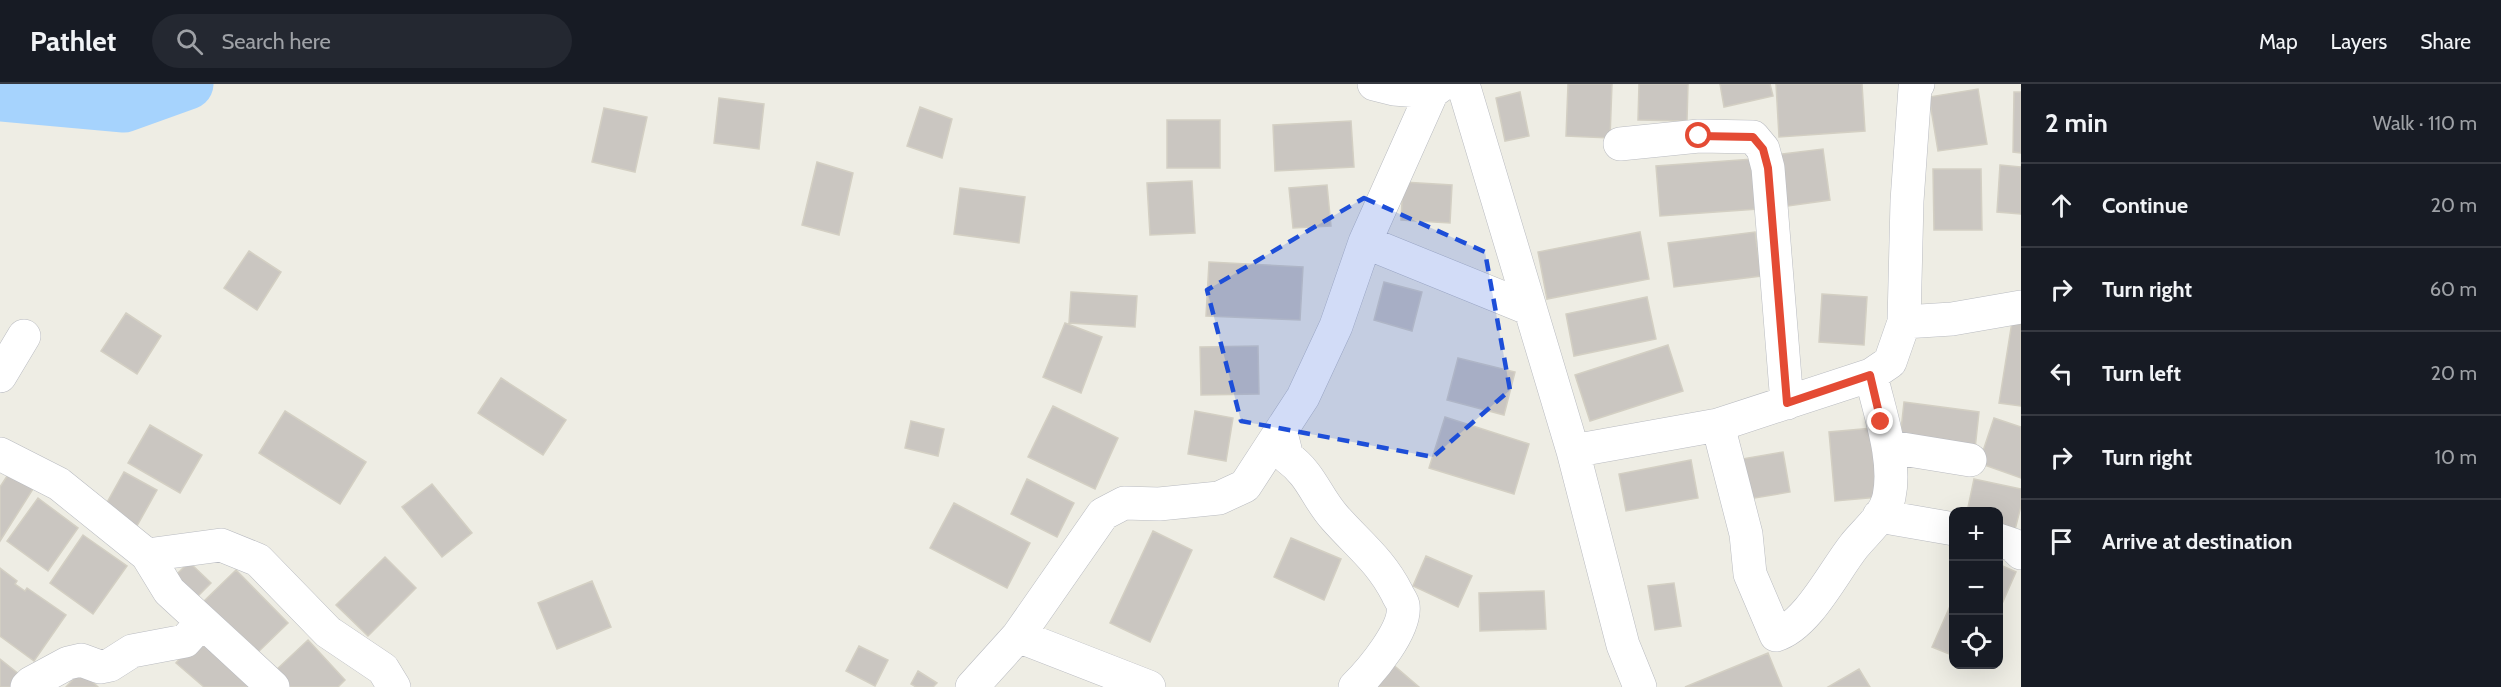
<!DOCTYPE html>
<meta charset="utf-8">
<style>
body{margin:0;font-family:Cabin,sans-serif;background:#242831;color:#f1f3f6}
.controls{position:absolute;right:18px;bottom:18px;display:grid;overflow:hidden;border-radius:12px;box-shadow:0 6px 24px #0002}
.controls button{width:54px;height:54px;display:grid;place-items:center;padding:0;border:0;border-bottom:2px solid #363941;background:#171b24;color:#f1f3f6;font:30px sans-serif}
.stop{position:absolute;width:18px;height:18px;margin:-14px;border:4px solid #e44b34;border-radius:50%;background:#fff}
.stop.end{background:#e44b34;border-color:#fff;box-shadow:0 2px 6px #0008}
.list{margin:0;padding:0;list-style:none}
h2{display:flex;justify-content:space-between;align-items:center;height:78px;margin:0;padding:0 24px;font-size:26px}
h2 small{font-size:20px;font-weight:400;color:#9ea1a6}
.list li{display:grid;grid-template-columns:39px 1fr auto;gap:18px;align-items:center;box-sizing:border-box;height:84px;padding:0 24px;border-top:2px solid #363941}
.list b{display:block;font-size:22px;white-space:nowrap}
.list em{font-size:20px;font-style:normal;color:#9ea1a6}
.icon{flex:none;width:33px;height:33px;fill:none;stroke:currentColor;stroke-width:2;stroke-linecap:round;stroke-linejoin:round}
.map{position:relative;flex:none;width:2021px;height:603px;overflow:hidden}
header{display:flex;align-items:center;gap:36px;box-sizing:border-box;height:84px;padding:0 30px;background:#171b24;border-bottom:2px solid #363941}
header strong{font-size:28px}
nav{display:flex;gap:33px;margin-inline-start:auto;font-size:21px}
.search{width:420px;height:54px;background:#242831;display:flex;align-items:center;gap:15px;box-sizing:border-box;padding:0 21px;border-radius:33px;color:#9ea1a6;font-size:22px}
main{display:flex}
aside{flex:1;background:#171b24}
.map>svg:first-child{display:block}
</style>
<header>
<strong>Pathlet</strong>
<div class="search"><svg class="icon" aria-label="search" viewBox="0 0 24 24"><circle cx="10" cy="10" r="6"/><path d="M15 15l6 6"/></svg>Search here</div>
<nav><a>Map</a><a>Layers</a><a>Share</a></nav>
</header>
<main>
<div class="map">
<svg width="2021" height="603" viewBox="0 0 2021 603">
<rect width="100%" height="100%" fill="#eeede4"/>
<g fill="none" stroke-linecap="round" stroke-linejoin="round">
<path stroke="#a6d3fd" stroke-width="51" d="M0,12L124,23L188,0"/>
</g>
<path fill="#cac6c1" stroke="#d3cfc3" stroke-width="1.5" d="M1568,0H1612L1610,54L1566,52Z
M1639,0H1688L1687,37L1638,36Z
M1720,0H1770L1773,12L1724,23Z
M1776,0H1862L1865,47L1779,53Z
M1978,5L1987,60L1938,67L1929,13Z
M1520,8L1529,52L1505,57L1496,14Z
M2014,8H2021V69L2013,68Z
M719,14L764,20L759,65L714,59Z
M920,23L952,35L942,74L907,62Z
M604,24L647,33L635,88L592,78Z
M1167,36H1220V84H1167Z
M1351,37L1354,83L1275,87L1273,41Z
M1823,65L1830,116L1781,123L1774,71Z
M1753,75L1758,125L1660,132L1656,82Z
M817,78L853,89L839,151L802,141Z
M2000,81L2021,83V130L1997,128Z
M1933,85H1981L1982,146H1934Z
M1192,97L1195,149L1150,151L1147,99Z
M1403,98L1452,101L1450,139L1401,136Z
M1327,101L1331,142L1293,144L1289,104Z
M960,104L1025,113L1019,159L954,150Z
M1640,148L1649,195L1547,215L1538,168Z
M1755,148L1761,192L1674,203L1668,159Z
M249,167L281,188L257,226L224,204Z
M1209,178L1303,183L1300,236L1206,232Z
M1384,198L1422,208L1412,247L1374,236Z
M1071,208L1137,212L1135,243L1069,239Z
M1822,210L1867,213L1864,261L1819,258Z
M1647,213L1656,255L1574,272L1566,230Z
M126,229L161,252L137,290L101,267Z
M2012,238L2021,240V322L1999,319Z
M1065,239L1102,253L1081,309L1043,293Z
M1668,261L1683,307L1590,337L1575,291Z
M1258,262L1259,310L1201,311L1200,263Z
M1458,274L1515,288L1504,331L1447,316Z
M501,294L566,336L543,371L478,329Z
M1904,318L1979,328L1975,365L1900,355Z
M1053,322L1118,354L1095,405L1028,373Z
M285,327L366,378L340,420L259,369Z
M1195,327L1233,334L1226,377L1188,370Z
M1445,333L1529,360L1514,410L1429,384Z
M1994,334L2021,343V394L1979,379Z
M911,337L944,345L938,372L905,364Z
M150,341L202,371L180,409L128,379Z
M1872,344L1879,413L1835,417L1829,348Z
M1783,368L1790,408L1743,416L1736,376Z
M1691,376L1698,414L1626,427L1619,390Z
M124,388L157,406L133,449L100,431Z
M9,389L33,405L0,457V403Z
M1027,395L1074,419L1057,453L1011,430Z
M1974,395L2021,405V422L2014,450L1998,447V428H1967Z
M432,400L472,449L442,473L402,423Z
M38,414L78,444L48,487L7,457Z
M954,419L1030,459L1007,504L930,464Z
M1153,447L1192,466L1150,558L1110,539Z
M83,451L127,482L93,530L50,499Z
M1291,454L1341,475L1324,516L1274,493Z
M1426,472L1472,492L1458,523L1413,502Z
M385,473L416,504L368,552L336,521Z
M189,478L211,499L190,520L168,499Z
M1998,480L2016,488L1998,529Z
M0,484L17,497L15,500L25,507L27,504L66,531L34,577L0,552Z
M236,486L288,539L253,573L201,520Z
M592,497L611,543L557,565L538,519Z
M1674,499L1681,542L1655,546L1648,502Z
M1544,507L1546,545L1480,547L1479,509Z
M1954,513V572L1932,563Z
M204,546L269,603H204L176,579Z
M308,556L345,596L338,603H289L275,587Z
M859,562L888,576L875,602L846,587Z
M1768,569L1782,603H1685Z
M0,575L25,595L19,603H0Z
M1390,578L1419,603H1379L1373,597Z
M1859,585L1870,603H1828Z
M81,587L98,603H66Z
M918,587L937,599L933,603H916L911,600Z"/>
<g fill="none" stroke-linecap="round" stroke-linejoin="round">
<defs>
<path id="minor" d="M1374,0L1394,5L1432,8
M1463,0L1573,367L1623,561L1640,603
M1620,60L1699,52L1753,53L1763,65L1768,84L1787,319
M1365,158L1530,225
M1904,238L1952,235L2021,223
M0,292L24,252
M1718,341L1746,450L1750,490L1776,551C1808,541 1834,487 1854,462C1866,447 1885,432 1889,413C1897,376 1879,327 1871,291
M1281,349L1287,373C1312,391 1316,413 1335,434C1359,461 1380,476 1397,509C1398,512 1402,517 1403,521C1407,545 1371,587 1355,603
M1890,363L1970,376
M1573,367L1718,341L1871,291L1890,278L1904,238L1907,117L1915,4L1918,0
M0,370L59,400L147,471L169,507L273,603
M1879,432L1954,445
M1998,456L2013,461L2021,469
M147,471L221,461L258,476L328,548L383,585L394,603
M1018,552L1149,603
M27,603L31,599L68,579L81,576L100,583L110,581L132,567L185,557L201,539
M972,603L1018,552L1103,430L1124,419L1159,420L1219,414L1245,402L1303,313L1336,242L1365,158L1432,8L1443,0"/>
</defs>
<use href="#minor" stroke="#b9bbc0" stroke-width="34"/>
<use href="#minor" stroke="#fff" stroke-width="33"/>
</g>
<g fill="none" stroke-linecap="round" stroke-linejoin="round">
<path stroke="#e44b34" stroke-width="8" d="M1699,52L1753,53L1763,65L1768,84L1787,319L1870,291L1881,338"/>
</g>
<path fill="#1d4ed8" fill-opacity="0.2" stroke="#1d4ed8" stroke-width="4.5" stroke-dasharray="12 8" stroke-linejoin="round" d="M1364,114L1485,168L1510,306L1433,373L1241,337L1207,206Z"/>
</svg>
<div class="controls">
<button>+</button>
<button>−</button>
<button><svg class="icon" aria-label="locate" viewBox="0 0 24 24"><circle cx="12" cy="12" r="6"/><path d="M12 2v4M12 18v4M2 12h4M18 12h4"/></svg></button>
</div>
<div class="stop" style="left:1699px;top:52px"></div>
<div class="stop end" style="left:1881px;top:338px"></div>
</div>
<aside>
<h2>2 min<small>Walk · 110 m</small></h2>
<ul class="list">
<li><svg class="icon" aria-label="ahead" viewBox="0 0 24 24"><path d="M12 20V5M6 11l6-6 6 6"/></svg><div><b>Continue</b></div><em>20 m</em></li>
<li><svg class="icon" aria-label="right" viewBox="0 0 24 24"><path d="M7 20v-9h11M14 6l5 5-5 5"/></svg><div><b>Turn right</b></div><em>60 m</em></li>
<li><svg class="icon" aria-label="left" viewBox="0 0 24 24"><path d="M17 20v-9H6M10 6l-5 5 5 5"/></svg><div><b>Turn left</b></div><em>20 m</em></li>
<li><svg class="icon" aria-label="right" viewBox="0 0 24 24"><path d="M7 20v-9h11M14 6l5 5-5 5"/></svg><div><b>Turn right</b></div><em>10 m</em></li>
<li><svg class="icon" aria-label="arrive" viewBox="0 0 24 24"><path d="M6 21V4h12l-3 4 3 4H6"/></svg><div><b>Arrive at destination</b></div></li>
</ul>
</aside>
</main>
